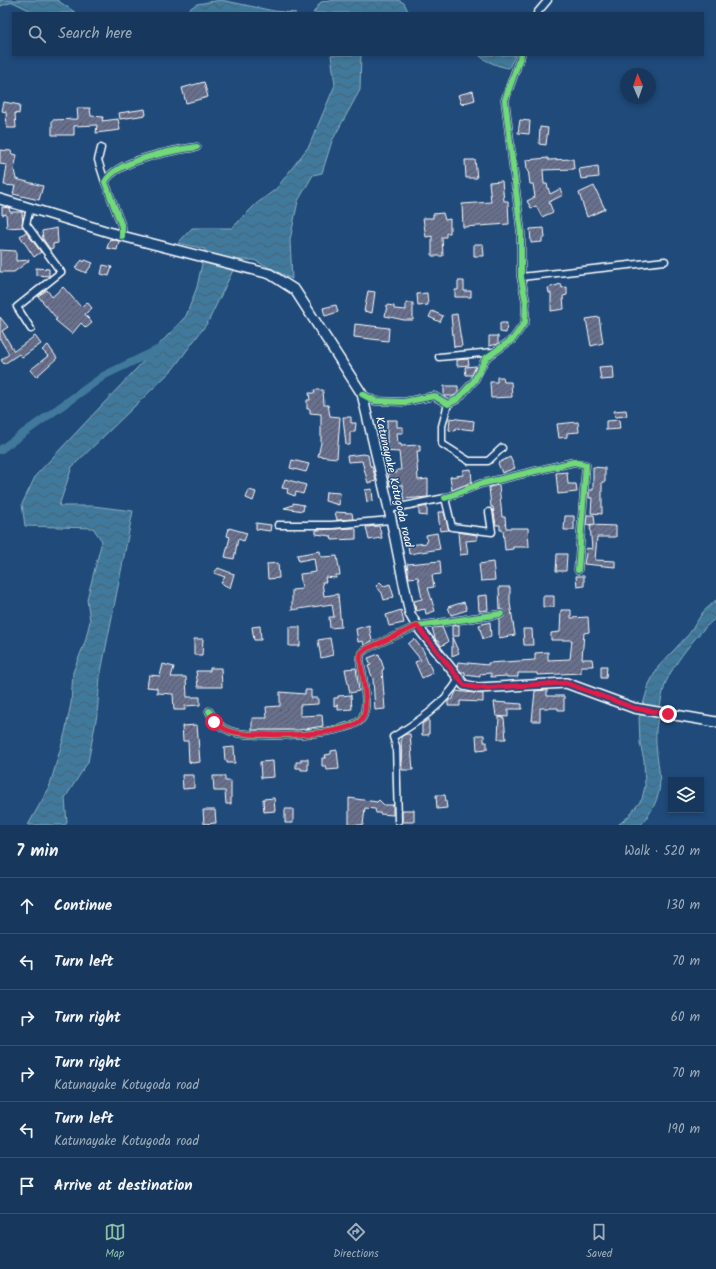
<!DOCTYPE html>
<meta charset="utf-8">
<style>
body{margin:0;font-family:Kalam,sans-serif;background:#203f62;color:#f1f3f6}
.controls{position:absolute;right:12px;bottom:12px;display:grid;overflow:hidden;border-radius:0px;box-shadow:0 2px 6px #0003}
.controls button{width:36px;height:36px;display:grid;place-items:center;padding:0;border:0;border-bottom:1px solid #365272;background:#17385c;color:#f1f3f6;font:20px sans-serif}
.compass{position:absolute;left:620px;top:68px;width:36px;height:36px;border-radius:50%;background:#17385c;box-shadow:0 2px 6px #0003;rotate:358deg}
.stop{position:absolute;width:12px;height:12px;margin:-9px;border:3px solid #e11d48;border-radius:50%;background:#fff}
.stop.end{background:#e11d48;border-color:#fff;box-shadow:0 1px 4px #0008}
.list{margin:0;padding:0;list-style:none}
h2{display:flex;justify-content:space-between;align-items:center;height:52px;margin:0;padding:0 16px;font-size:17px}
h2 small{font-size:13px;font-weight:400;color:#9eacbb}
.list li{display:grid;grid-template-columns:26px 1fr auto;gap:12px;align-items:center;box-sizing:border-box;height:56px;padding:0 16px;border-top:1px solid #365272}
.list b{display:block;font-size:15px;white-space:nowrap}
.list p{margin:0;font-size:13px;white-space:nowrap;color:#9eacbb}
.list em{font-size:13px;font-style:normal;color:#9eacbb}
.icon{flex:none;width:22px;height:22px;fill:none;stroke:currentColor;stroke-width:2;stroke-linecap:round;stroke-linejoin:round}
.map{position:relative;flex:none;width:716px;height:825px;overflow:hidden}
.search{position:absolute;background:#17385c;box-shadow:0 2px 6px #0003;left:12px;right:12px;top:12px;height:44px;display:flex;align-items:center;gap:10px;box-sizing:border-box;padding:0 14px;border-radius:0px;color:#9eacbb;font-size:15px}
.sheet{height:388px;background:#17385c}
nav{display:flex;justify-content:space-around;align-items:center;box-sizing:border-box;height:56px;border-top:1px solid #365272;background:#17385c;font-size:11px;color:#9eacbb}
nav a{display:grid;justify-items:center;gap:2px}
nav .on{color:#8abfa5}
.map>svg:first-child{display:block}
</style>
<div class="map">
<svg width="716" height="825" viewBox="0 0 716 825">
<defs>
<pattern id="water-waves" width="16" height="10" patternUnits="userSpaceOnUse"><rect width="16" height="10" fill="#41799b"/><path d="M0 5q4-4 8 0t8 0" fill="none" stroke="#466274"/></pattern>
<pattern id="building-hatch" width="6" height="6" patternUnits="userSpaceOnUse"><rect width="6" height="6" fill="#686f8e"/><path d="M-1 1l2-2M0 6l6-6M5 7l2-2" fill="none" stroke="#575a66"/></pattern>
</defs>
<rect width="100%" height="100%" fill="#1f4a7a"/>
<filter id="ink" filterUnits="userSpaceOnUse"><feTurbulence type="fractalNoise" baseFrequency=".025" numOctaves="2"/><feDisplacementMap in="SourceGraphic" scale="8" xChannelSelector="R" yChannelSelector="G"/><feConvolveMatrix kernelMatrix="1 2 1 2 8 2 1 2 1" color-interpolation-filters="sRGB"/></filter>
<g filter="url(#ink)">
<path fill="url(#water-waves)" stroke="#8dafc3" d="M0,0H57L76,13H35L13,2L0,6Z
M221,0L274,11L296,13H183L197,4Z
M337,0H398L404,3L409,13H313L321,2Z
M331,55H361L360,90L332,141L322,173L313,175L298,201L290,240L292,279L254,260H238L208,322L173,369L72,467L59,506H93L133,511L100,677L97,715L88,762L65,798L67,823L65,825H28L49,788L65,733L71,703L73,672L85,642L90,621L87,599L102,541L93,528L25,526L22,504L36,475L186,316L197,287L205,249L178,243L192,228H232L256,204L276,189L309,146L335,85Z
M479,55H515L509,68C500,67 484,61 479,55Z
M716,600V618C700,630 675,662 667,680C663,687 657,721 656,730C654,772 673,786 641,825H618L629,816L642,799L645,786L644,760L640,743L639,718L649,684L658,667L689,634L703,612Z"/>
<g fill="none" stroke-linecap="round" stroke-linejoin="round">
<path stroke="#41799b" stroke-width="8" d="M0,450L105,375L163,347"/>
</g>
<path fill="url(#building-hatch)" stroke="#fff" d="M204,82L208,97L186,103L182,88Z
M473,91L475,100L461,104L458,95Z
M4,102L20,105L19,114L15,113L16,128H7L6,112L2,111Z
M77,108H90L91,116L103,117L102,121L118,119L120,130L96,133L97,125L74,126V135H52V120L78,119Z
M145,109L146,115L120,119L119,113Z
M520,120L530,121L529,134L518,133Z
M540,127L548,128L546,145L539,144Z
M0,150L11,151L12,154L17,155L14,170L16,179L43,186L39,200L13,194L15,186L4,185L7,165L0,164Z
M548,158V160L573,159L574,169L543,170L544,184H547L550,194L560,189L563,195L549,202L553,212L542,217L536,206L531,208L527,201L535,197L533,184H530L528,169H527L526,160Z
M465,160H475L477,178H466Z
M598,166L599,177L581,179L579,169Z
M502,181L504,201H508L509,224L463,227L462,204L491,202L489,182Z
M594,186L605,209L587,217L579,193Z
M2,207L9,208L10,212H22L23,227L7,228L6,214L2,215Z
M443,213L445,220L450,219V233H446V237H442L443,256H432V236L426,237L423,218H433V214Z
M57,228L58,243L53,244V248L50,249L43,239L42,231Z
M544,228L545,238H542V242L531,243L530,229Z
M26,232L41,252L34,257L20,236Z
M110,239L119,241L117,250L107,248Z
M474,244H483L484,256H474Z
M0,250L16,251V261L30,260L14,272H0Z
M82,260L84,262L85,260L93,263L86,273L75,268Z
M103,265L112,267L109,276L101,274Z
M36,268L49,269V276L36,275Z
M458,281H464V291H471V297H455V290H458Z
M561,284L562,288L567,287V295L563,296L564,309L551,311V293H549L548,288Z
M63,287L81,307L87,302L92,308L85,314L92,323L86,328L81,323L72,334L55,320L57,319L38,296L47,290L52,297Z
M368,291L375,292L372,313L364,311Z
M427,293L428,305L418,306L417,294Z
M406,303H413V320H404L385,316L387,305L394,306V309L406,310Z
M336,305L338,312L325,316L323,308Z
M432,311L443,316L440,322L429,317Z
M457,314L462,346L454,347L451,315Z
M0,317L8,327L2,331L14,351L35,336L41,344L22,357L19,354L4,364L1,360L9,354L0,339Z
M599,317L603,343L591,346L586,319Z
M500,323H507L506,333L500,332Z
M355,324L389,328L388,341L354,337Z
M489,336H498V344L489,346Z
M48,345L57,358L36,377L30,370L48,356L42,350Z
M468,359L469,365L457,366V360Z
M476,366L472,375H466L465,367Z
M613,366L614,379L601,380L599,367Z
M497,377H503L504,382H511L512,397L491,398L490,382H497Z
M444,386H458V393L454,396H444Z
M314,390H323L324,405H328L330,416L340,417L337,458L318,456L321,443V414L310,413V409H307V400H310L309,393H315Z
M626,410L627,416L615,417L614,411Z
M343,417H351V423H356L355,432H350V445H346Z
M450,418L474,421L473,430L456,428L455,431L449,430Z
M387,420H397V427H403V433H397L398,444H401V446L420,445V451H417L418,464H417L418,480L428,479V497L403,499V485L390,486L388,473H397V470H401L399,452L382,451V442L387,443Z
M619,420L620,429L606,430V421Z
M578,422L579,432L567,433V437L559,438L557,424Z
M363,454L368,455L370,466H372L376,481L368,483L362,461L348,462L347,456Z
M510,457L515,468L502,473L498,463Z
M292,460L309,464L306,472L290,468Z
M593,467L605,468V482H602V514L591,513L592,498H589V490H593Z
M471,469L472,482L452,490L450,477L463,475V470Z
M567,472L568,484H576L577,492L558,494L556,473Z
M285,479L306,485L303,494L296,492L295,496L287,493L288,489L282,488Z
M499,485L502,517H505L506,528H528L529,547H513V549L505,550L503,530H500V525H496L493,507H491L489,487Z
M372,489L373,501L367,502L365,490Z
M249,490L256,492L253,501L246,498Z
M326,492L340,493L339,505L325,501Z
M293,503L304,505L303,511L284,508L293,505Z
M427,506V516L419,515V508Z
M335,512L352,513L353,519L337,520Z
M438,512H444L449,530L440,531Z
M587,515H594L595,524L586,525Z
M565,516H574V530H564Z
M256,523L271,525L270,531L256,529Z
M590,525L616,526V537H597L595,560L615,561V567L584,564L587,548L592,549Z
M379,526L382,538L369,540L366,527Z
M229,528L247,533L244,541L238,539L234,559L225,557L230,537L227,536Z
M353,528L356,529V539L332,540L331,536L316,534V530Z
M458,532L477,535V540L466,541L468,554L460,555Z
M437,533L440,549L409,554L408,545L427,543L426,535Z
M320,551L321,557L337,556L340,575H336V578L325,577L326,582H322L324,596L338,594L341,627L330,628L329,617H334L332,604L292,610V590L302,589L300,574L316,572L314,558L299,561L297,555Z
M557,554H567L566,571H556Z
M440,561L441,574L432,575L434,587L428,588L435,611L426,614L425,609L416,611L414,601L422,599L418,577L409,578L407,564Z
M493,562L495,580L481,581L479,564Z
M278,563L279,578L268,579L267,564Z
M218,568L234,574L230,588L221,583L225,577L214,573Z
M576,576H584V586L577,587Z
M380,582L384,586L390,584L394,597L384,600L382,593L376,586Z
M499,587H510V603L515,635L499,638V619L504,617L505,614L503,610H500Z
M487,595L488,610L479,611L478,596Z
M543,596H554V607H543Z
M464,602L467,610L451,615L448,607Z
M401,610L404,623L389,626L386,615Z
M561,610H571V618L588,617L589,632L584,633L582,659H592L593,666H581V673L537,675V673H518V677H507V676L491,677V673L480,674V677L465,675V672H461L457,667L458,662L488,665V663L535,660V653L548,652V660L570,659L572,640H551V633L560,632Z
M490,622L491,637L483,639L479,625Z
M369,625L372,641L364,645L363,641L358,642L356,629Z
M459,625V636H452V626Z
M260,626L261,640H254L252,627Z
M289,627H300V646H289Z
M442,627L448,642L441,646L438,641H436L432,628Z
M523,629H532L533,645H524Z
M452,637L459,653L452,656Z
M330,638L333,655L321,658L318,640Z
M194,639H203L202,655H194Z
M414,639L423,650L433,673L422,678L415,662L421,660L408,644Z
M379,654L384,669L382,670L385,709L375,710L373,679L368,666L371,665L368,658Z
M163,664L174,667L171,677H186L187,697H200V705L185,706V710H174L173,694L157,693V688L147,687L149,675L160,676Z
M601,666H607L606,678H601Z
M210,668H221L222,687H198L196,671H210Z
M356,668L359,691L350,693L345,669Z
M305,690H311V698H318V704L300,705V716L322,715L323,726L299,730H252V718H267L266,707L280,706V692L305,694Z
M547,690V696H564V710H558V708H540V721H532L535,691Z
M456,691L483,694V702L460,701V706H448V701L453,699Z
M351,695L352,709L338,710V705L334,706V698H338V696Z
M494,702L522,704V709H508V717L496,716Z
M499,717L504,718L506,739H498Z
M429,719V735H422V724Z
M197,725L200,762L193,763L189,762L188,741H183L182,726Z
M406,734H410L413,770H402L401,737Z
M476,735H484V742H487V749L477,750Z
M234,747L235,763H227V760L225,761L224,748Z
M337,750L339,769L327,770L326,766H322V758H326L325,755L331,754V751Z
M301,759H308V770H301V768H296V762H301Z
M273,761L274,777L261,778L260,762Z
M182,775H194V788L183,789Z
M213,776H225V781H231V804H226L225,791H214Z
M436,795H445L447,808L437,809Z
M274,798L275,811L264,812L263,799Z
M349,798L377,802L379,800L384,805H393V815L380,814V813H376L375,809L365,808L363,825H349Z
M285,809H293V823H285Z
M203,810H215L216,823L204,824Z
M402,810H414V822H402Z"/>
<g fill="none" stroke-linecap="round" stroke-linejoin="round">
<defs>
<path id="minor" d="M537,13L548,0
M101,148L98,160L105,182
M30,209L26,224L61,272L17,307L31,329
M122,236V227L105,182C116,160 175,150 197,147
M521,277L665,261
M439,357L493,352
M362,394L375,401L404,402L434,396L448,404L458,399L474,381L486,358L513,339L525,322L526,302L521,277V233L505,100L521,55
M448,404L442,426V444L469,461H488L502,448
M445,498L480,484L574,462L586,465L578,570
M389,509L445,498L452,527L492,532L489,512
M278,525H332L391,520
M209,711C214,720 219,727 230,731C250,739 352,736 362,718C370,706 362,674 360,659L361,653L366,649L417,626L501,614
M398,821L396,746L393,737C419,721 443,706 459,679"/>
<path id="secondary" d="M0,199L122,236L270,274L295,290L362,394L389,509L410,614L417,626L464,685L478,688L566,683L634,708L716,722"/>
</defs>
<use href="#minor" stroke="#fff" stroke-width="9"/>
<use href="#secondary" stroke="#fff" stroke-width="12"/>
<use href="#minor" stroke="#1f4a7a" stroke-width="6"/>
<use href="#secondary" stroke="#1f4a7a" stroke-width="9"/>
<defs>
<path id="cycleway" d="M122,236V227L105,182C116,160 175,150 197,147
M362,394L375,401L404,402L434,396L448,404L458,399L474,381L486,358L513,339L525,322L526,302L521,277V233L505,100L521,55
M445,498L480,484L574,462L586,465L578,570
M209,711C214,720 219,727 230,731C250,739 352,736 362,718C370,706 362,674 360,659L361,653L366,649L417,626L501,614"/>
</defs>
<use href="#cycleway" stroke="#1f4a7a" stroke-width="8"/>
<use href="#cycleway" stroke="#71d979" stroke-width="6"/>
</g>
</g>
<g fill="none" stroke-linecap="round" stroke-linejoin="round" filter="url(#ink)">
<path stroke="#e11d48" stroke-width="5" d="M214,722C219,725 225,730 230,731C251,738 350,737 362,719C370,707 362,673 360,659L361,653L366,649L417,626L464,685L478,688L566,683L634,708L668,714"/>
</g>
<g text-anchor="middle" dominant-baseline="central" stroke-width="3" stroke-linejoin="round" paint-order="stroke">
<g font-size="12" fill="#fff" stroke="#1f4a7a">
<text transform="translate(394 482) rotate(77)">Katunayake Kotugoda road</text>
</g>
</g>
</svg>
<div class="controls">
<button><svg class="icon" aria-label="layers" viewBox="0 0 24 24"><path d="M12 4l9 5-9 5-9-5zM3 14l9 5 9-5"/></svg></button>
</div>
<svg class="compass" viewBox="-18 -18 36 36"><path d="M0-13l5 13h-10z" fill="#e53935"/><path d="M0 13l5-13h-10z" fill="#9eacbb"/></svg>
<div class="stop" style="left:214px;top:722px"></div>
<div class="stop end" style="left:668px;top:714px"></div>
<div class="search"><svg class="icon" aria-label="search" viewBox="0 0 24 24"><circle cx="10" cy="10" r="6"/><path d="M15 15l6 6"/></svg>Search here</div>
</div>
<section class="sheet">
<h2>7 min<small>Walk · 520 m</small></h2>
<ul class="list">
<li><svg class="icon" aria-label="ahead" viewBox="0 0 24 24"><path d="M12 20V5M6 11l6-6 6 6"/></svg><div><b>Continue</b></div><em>130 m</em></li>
<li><svg class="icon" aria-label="left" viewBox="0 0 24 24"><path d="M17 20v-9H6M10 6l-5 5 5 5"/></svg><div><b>Turn left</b></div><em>70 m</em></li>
<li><svg class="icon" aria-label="right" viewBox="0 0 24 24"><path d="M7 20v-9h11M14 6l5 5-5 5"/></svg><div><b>Turn right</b></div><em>60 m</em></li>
<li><svg class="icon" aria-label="right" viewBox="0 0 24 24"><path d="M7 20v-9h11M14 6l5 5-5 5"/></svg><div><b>Turn right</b><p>Katunayake Kotugoda road</p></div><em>70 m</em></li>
<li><svg class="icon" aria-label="left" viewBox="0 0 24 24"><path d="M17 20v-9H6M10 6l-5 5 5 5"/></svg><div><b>Turn left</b><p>Katunayake Kotugoda road</p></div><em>190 m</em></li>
<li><svg class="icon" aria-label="arrive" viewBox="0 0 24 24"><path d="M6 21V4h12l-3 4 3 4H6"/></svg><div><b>Arrive at destination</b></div></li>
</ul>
</section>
<nav>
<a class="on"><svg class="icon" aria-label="map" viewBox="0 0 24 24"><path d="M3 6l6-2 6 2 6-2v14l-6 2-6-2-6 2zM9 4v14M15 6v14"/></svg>Map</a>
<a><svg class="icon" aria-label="directions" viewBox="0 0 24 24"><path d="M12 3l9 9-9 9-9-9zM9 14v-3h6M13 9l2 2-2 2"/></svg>Directions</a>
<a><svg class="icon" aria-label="saved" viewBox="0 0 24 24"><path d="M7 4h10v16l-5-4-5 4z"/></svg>Saved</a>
</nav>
